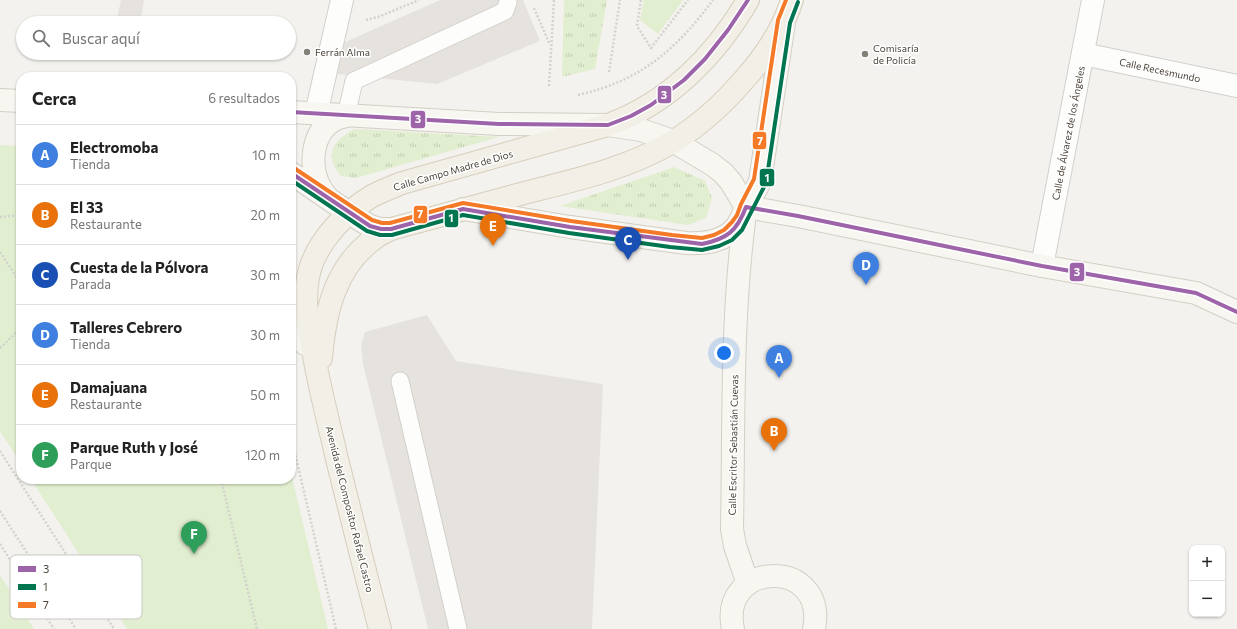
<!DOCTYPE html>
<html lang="es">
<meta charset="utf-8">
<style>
body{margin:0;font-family:Commissioner,sans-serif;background:#f2f2f2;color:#222}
.controls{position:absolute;right:12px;bottom:12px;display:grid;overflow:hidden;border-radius:8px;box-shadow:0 1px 3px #0004}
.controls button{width:36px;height:36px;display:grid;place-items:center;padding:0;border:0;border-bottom:1px solid #e0e0e0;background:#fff;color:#222;font:20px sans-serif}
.you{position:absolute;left:724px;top:353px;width:14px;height:14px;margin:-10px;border:3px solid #fff;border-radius:50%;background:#1a73e8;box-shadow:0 0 0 6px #1a73e833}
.badge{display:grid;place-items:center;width:26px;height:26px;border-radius:50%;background:#868178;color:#fff;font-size:13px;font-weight:700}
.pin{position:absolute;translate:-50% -33px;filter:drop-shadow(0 1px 2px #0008)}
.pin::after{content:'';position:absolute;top:21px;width:14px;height:12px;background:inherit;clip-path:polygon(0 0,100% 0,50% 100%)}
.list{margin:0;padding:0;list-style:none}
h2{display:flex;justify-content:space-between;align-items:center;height:52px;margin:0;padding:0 16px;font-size:17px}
h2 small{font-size:13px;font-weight:400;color:#767676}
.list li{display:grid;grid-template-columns:26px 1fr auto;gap:12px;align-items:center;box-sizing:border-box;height:60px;padding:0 16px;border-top:1px solid #e0e0e0}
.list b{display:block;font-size:15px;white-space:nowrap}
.list p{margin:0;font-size:13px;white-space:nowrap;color:#767676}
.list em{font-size:13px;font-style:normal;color:#767676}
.icon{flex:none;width:22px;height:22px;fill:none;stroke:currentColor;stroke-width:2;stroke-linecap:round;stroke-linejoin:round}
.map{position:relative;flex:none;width:1237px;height:629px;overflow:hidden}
.search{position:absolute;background:#fff;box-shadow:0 1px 3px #0004;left:16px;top:16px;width:280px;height:44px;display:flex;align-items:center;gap:10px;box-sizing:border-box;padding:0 14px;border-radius:22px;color:#767676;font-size:15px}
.panel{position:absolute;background:#fff;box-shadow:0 1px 3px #0004;left:16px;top:72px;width:280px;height:412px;border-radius:16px}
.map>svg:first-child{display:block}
</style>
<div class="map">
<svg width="1237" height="629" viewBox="0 0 1237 629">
<defs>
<pattern id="grass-tufts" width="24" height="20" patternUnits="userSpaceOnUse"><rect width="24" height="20" fill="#e1eecf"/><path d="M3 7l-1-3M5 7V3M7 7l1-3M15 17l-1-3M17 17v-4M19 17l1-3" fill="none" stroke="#c3cdb2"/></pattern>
</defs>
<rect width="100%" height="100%" fill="#f4f2ee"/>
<path fill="url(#grass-tufts)" d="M564,0H607L595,69L562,77Z
M354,129L499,137L356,178L341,176C323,155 333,141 354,129Z
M674,167L705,181L712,198L706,218L688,225L560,206Z"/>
<path fill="#e1eecf" d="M644,0H683L658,34L640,20Z
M0,145L21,146V464L0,431Z
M291,473L328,629H127L31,479H291Z
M0,575L34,629H0Z"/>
<path fill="#e6e3df" d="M121,0H144L140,23H116Z
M440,0H523L540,41L437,84L337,74L343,43Z
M109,53H135L134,58H108Z
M427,315L456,361L603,384L592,629H428L363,364L361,345L365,332Z"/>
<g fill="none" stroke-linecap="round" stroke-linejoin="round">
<defs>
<path id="lane" d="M346,116L354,81L505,11L508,2V0
M400,381L458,629"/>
<path id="street" d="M1083,54L1237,86
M316,114L342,0
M1042,266L1093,0"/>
<path id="secondary" d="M0,100L21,101
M291,112L499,124L608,125L641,130L673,141L713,165L723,173L731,182L746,207
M291,173L349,213L370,226L381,229H391
M327,197C325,194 322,191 320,187C309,167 311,132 334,120C338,118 342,117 346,116
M746,207L798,216L1042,266L1196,293L1237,312
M463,209L570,227L686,243C705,244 725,242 737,226C741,220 743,215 745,209C750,199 756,191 760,181L784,23
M745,214C731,318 734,424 732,529L735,546L748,584
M291,299L305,344
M733,629C718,560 828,557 814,629"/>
<path id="primary" d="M321,358C325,312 335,266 375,238C379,234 386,232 391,229C438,216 485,204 532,191C580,179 631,167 674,141C700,125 722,105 742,82C765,57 782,32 792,0
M380,629C365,572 351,515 337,459C329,424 320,390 314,356C308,327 302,297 310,269C319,239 346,212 372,196C382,191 392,187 402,183L608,125C669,103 716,55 748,0"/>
</defs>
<use href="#lane" stroke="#d2d0cb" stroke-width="19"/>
<use href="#street" stroke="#d2d0cb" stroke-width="24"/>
<use href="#secondary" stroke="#d3cfc5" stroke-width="24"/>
<use href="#primary" stroke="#d6cebb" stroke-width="24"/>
<path stroke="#d3d2cc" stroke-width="2.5" stroke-dasharray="2 2" stroke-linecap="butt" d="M641,0L637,26L651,48L688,0
M534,8L550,45
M366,20L378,17L419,0
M609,72L620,0
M549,86L554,0
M578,95C640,81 676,50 713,0
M0,217L21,215
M0,252L21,284
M0,348L21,328
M291,436L336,629
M0,451L114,629
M221,479L257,629
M0,511L76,629
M0,544L54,629"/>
<use href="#lane" stroke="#fdfdfc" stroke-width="17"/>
<use href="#street" stroke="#fdfdfc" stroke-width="22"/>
<use href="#secondary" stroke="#f7f6f1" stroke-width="22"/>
<use href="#primary" stroke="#f2efe6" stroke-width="22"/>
<defs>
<path id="bus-1" d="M291,112L499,124L608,125L631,116L651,105L684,80L705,59L728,30L748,0
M291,173L370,226L381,229H391L463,209L570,227L702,244C727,239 737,231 746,207L798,216L1042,266L1196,293L1237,312"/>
<path id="bus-2" d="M291,180L367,231L380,235H392L463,215L569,233L670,247L702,250L719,246L732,240L742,230L766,183L790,23L798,2"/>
<path id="bus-3" d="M294,168L372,220L382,223H390L463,203L571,221L672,235L702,238L714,235L724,230L732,222L737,215L741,204L754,179L778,20L786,0"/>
</defs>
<use href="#bus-1" stroke="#fff" stroke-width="7"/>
<use href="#bus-2" stroke="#fff" stroke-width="7"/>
<use href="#bus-3" stroke="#fff" stroke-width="7"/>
<use href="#bus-1" stroke="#9e64a9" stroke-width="4"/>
<use href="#bus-2" stroke="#007550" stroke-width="4"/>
<use href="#bus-3" stroke="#f47a27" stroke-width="4"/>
</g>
<g fill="#868178" stroke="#fff" stroke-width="1.5">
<circle cx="307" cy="52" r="4"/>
<circle cx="865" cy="54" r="4"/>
</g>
<g text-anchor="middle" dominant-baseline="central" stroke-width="3" stroke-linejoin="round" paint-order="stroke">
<g font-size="10" fill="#4b4439" stroke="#fff" text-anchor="start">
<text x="873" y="48">Comisaría<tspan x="873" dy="12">de Policía</tspan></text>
<text x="315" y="52">Ferrán Alma</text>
</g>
<g font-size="10" fill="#4b4439" stroke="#fff">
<text transform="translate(1160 70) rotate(12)">Calle Recesmundo</text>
<text transform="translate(1068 133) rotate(-79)">Calle de Álvarez de los Ángeles</text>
<text transform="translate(453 170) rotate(-16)">Calle Campo Madre de Dios</text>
<text transform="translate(733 445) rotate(-89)">Calle Escritor Sebastián Cuevas</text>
<text transform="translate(350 509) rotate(76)">Avenida del Compositor Rafael Castro</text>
</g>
</g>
<rect x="10" y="555" width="132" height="64" rx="6" fill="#fff" stroke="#c9c7c4" stroke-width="1"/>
<rect x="18" y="566" width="18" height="6" fill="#9e64a9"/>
<rect x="18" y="584" width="18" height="6" fill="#007550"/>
<rect x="18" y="602" width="18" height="6" fill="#f47a27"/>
<g font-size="11" fill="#4b4439">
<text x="43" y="573">3</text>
<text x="43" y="591">1</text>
<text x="43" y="609">7</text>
</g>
<g stroke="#fff" stroke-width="1.5">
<rect x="657" y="85" width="15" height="19" rx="4" fill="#9e64a9"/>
<rect x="410" y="110" width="16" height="19" rx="4" fill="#9e64a9"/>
<rect x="752" y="131" width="15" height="19" rx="4" fill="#f47a27"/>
<rect x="759" y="168" width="16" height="19" rx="4" fill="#007550"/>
<rect x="413" y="205" width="15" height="19" rx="4" fill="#f47a27"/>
<rect x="444" y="209" width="15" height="19" rx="4" fill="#007550"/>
<rect x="1069" y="262" width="16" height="20" rx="4" fill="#9e64a9"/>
</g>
<g font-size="11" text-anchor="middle" font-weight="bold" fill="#fff">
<text x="664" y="99">3</text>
<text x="418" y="123">3</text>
<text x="760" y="145">7</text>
<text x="767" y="182">1</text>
<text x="420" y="218">7</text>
<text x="451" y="222">1</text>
<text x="1077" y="276">3</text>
</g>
</svg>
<div class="controls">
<button>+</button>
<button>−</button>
</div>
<div class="you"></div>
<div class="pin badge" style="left:779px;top:378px;background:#3f7fe0">A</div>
<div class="pin badge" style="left:774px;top:451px;background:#e8710a">B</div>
<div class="pin badge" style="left:628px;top:260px;background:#1a4fb4">C</div>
<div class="pin badge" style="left:866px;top:285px;background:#3f7fe0">D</div>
<div class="pin badge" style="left:493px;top:246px;background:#e8710a">E</div>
<div class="pin badge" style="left:194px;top:554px;background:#2e9e5b">F</div>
<div class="search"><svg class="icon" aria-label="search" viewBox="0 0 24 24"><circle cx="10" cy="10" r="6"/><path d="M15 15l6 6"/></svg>Buscar aquí</div>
<section class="panel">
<h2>Cerca<small>6 resultados</small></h2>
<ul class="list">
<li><span class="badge" style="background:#3f7fe0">A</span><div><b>Electromoba</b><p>Tienda</p></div><em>10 m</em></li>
<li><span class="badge" style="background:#e8710a">B</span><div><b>El 33</b><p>Restaurante</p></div><em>20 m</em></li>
<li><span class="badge" style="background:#1a4fb4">C</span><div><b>Cuesta de la Pólvora</b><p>Parada</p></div><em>30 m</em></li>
<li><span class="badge" style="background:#3f7fe0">D</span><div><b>Talleres Cebrero</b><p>Tienda</p></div><em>30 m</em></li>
<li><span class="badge" style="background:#e8710a">E</span><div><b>Damajuana</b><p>Restaurante</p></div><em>50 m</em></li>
<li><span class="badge" style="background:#2e9e5b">F</span><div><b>Parque Ruth y José</b><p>Parque</p></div><em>120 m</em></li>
</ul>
</section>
</div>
